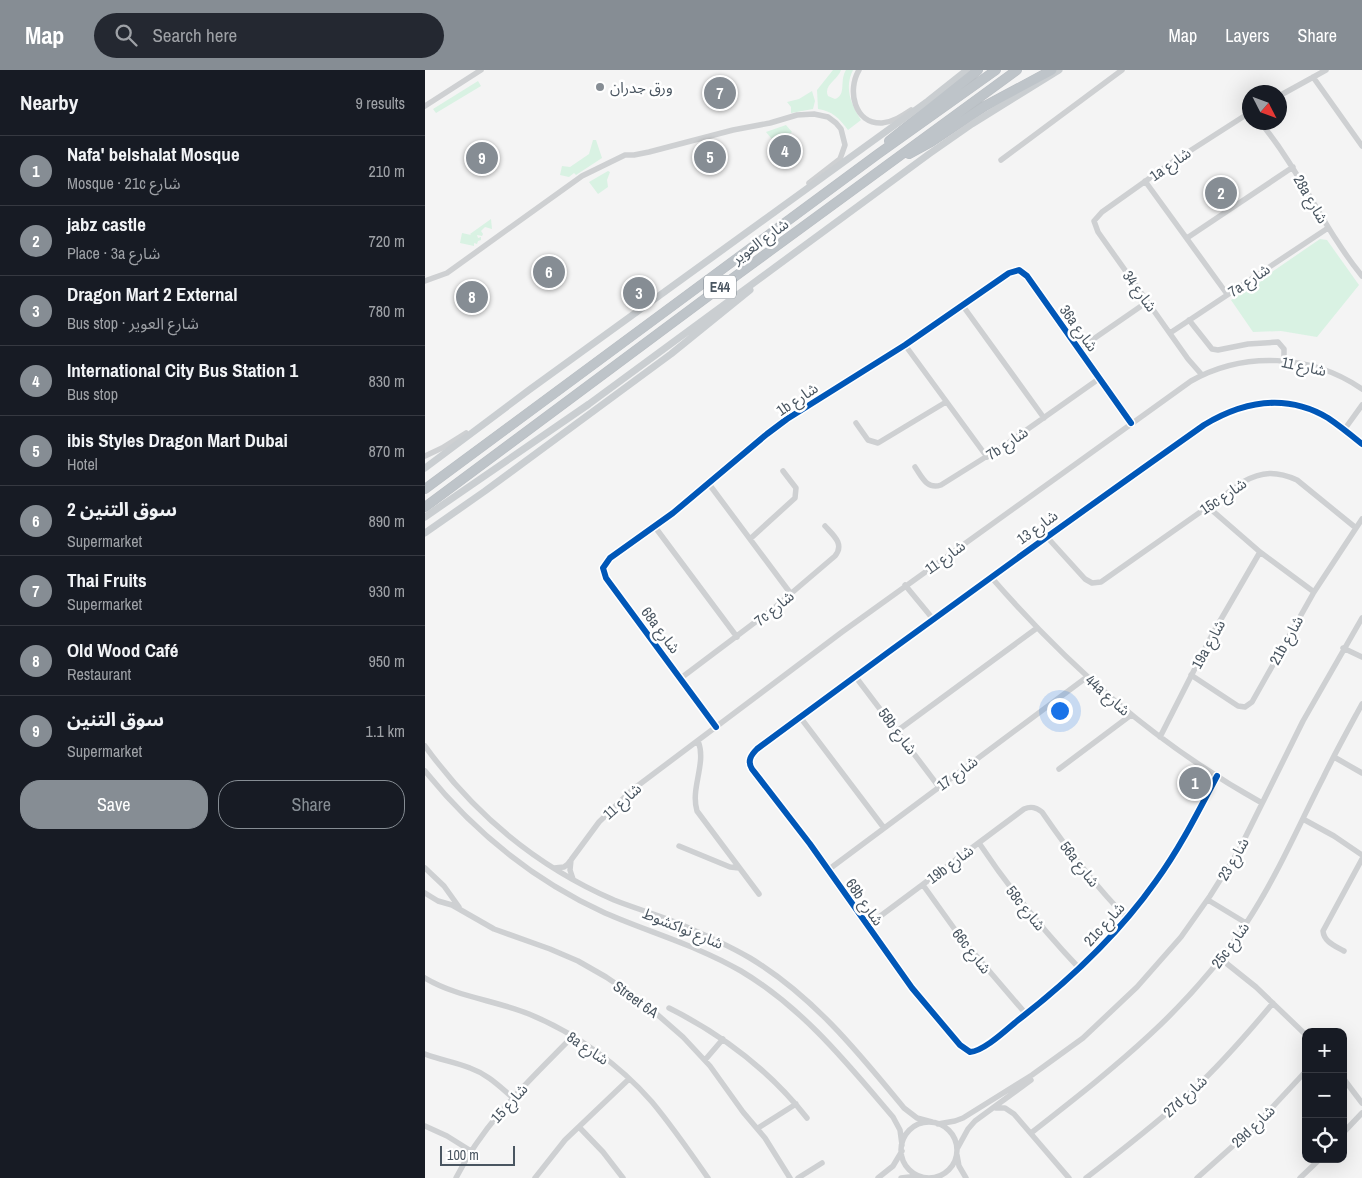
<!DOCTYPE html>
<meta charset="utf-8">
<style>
body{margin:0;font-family:"Archivo Narrow","Noto Sans Arabic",sans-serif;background:#242831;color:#f1f3f6}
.controls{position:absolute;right:15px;bottom:15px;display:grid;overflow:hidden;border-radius:10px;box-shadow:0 5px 20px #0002}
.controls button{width:45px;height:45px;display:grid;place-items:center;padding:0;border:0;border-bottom:1px solid #363941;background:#171b24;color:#f1f3f6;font:25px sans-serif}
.compass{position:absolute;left:817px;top:15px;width:45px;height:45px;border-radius:50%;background:#171b24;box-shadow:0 5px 20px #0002;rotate:132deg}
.scale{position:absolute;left:15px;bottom:12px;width:75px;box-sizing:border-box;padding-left:5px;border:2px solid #4a5661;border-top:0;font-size:14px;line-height:18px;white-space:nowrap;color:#4a5661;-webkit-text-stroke:4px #fff;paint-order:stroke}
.you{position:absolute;left:634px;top:640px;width:18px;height:18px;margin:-12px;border:4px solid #fff;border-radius:50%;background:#1a73e8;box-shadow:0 0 0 8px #1a73e833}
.badge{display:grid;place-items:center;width:32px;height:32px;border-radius:50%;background:#868d94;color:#fff;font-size:16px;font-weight:700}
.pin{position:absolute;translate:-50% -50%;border:2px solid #fff;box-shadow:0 1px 5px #0006}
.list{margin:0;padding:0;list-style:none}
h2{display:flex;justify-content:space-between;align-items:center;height:65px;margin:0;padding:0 20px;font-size:21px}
h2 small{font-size:16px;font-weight:400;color:#9ea1a6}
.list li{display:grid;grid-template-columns:32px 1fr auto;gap:15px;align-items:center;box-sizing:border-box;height:70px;padding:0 20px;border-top:1px solid #363941}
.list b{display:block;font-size:19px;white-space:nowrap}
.list p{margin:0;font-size:16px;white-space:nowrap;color:#9ea1a6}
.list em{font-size:16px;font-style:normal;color:#9ea1a6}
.actions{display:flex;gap:10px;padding:15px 20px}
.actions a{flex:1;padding:11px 0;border:1px solid #868d94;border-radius:20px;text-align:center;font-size:18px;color:#868d94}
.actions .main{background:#868d94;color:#fff}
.icon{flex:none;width:28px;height:28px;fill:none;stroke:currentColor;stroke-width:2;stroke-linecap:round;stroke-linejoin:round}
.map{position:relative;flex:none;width:937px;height:1108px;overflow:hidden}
header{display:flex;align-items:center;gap:30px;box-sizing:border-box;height:70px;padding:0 25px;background:#868d94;color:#fff}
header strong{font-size:24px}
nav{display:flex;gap:28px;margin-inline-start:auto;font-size:18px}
.search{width:350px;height:45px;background:#242831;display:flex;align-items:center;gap:12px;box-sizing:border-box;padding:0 18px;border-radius:28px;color:#9ea1a6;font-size:19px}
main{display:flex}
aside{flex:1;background:#171b24}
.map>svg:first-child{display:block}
</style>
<header>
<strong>Map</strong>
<div class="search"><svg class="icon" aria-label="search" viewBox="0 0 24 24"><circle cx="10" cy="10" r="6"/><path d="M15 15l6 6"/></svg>Search here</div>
<nav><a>Map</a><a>Layers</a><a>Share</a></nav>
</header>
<main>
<aside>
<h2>Nearby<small>9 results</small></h2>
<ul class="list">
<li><span class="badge">1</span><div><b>Nafa' belshalat Mosque</b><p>Mosque · 21c شارع</p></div><em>210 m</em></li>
<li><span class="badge">2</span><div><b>jabz castle</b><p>Place · 3a شارع</p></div><em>720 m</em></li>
<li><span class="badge">3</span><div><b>Dragon Mart 2 External</b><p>Bus stop · شارع العوير</p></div><em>780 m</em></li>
<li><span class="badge">4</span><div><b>International City Bus Station 1</b><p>Bus stop</p></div><em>830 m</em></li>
<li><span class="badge">5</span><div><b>ibis Styles Dragon Mart Dubai</b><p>Hotel</p></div><em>870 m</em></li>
<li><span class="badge">6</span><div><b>سوق التنين 2</b><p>Supermarket</p></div><em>890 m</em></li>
<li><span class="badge">7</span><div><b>Thai Fruits</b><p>Supermarket</p></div><em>930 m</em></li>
<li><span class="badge">8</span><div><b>Old Wood Café</b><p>Restaurant</p></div><em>950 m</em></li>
<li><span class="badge">9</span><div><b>سوق التنين</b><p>Supermarket</p></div><em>1.1 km</em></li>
</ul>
<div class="actions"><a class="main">Save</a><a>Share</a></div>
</aside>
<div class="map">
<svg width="937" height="1108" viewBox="0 0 937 1108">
<rect width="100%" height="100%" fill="#f4f4f4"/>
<path fill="#d9f2e3" d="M408,0H416C413,10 398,15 403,26L410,29C422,25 414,11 421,0H428C419,18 426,34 436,50L423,60C414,48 407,41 393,39L392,20Z
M53,11L56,16L11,43L8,39Z
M387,21L390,31L388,39L366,43V37L362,32L374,29Z
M361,55L367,62L351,74L341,62Z
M168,70H171L177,88L151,105L149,103L144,107L135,105L137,96L145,97L164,84Z
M183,101L185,102L182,110L183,117L173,124L164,112Z
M66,149L67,159L60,157L56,161L58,164L57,166L52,165L53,168L56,167V170L53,171L52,174L49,173V176L35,173L37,163L46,165L45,164Z
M895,169L902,170L934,215L892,267L856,261L828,262L806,230Z"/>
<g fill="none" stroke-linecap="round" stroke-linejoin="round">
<defs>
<path id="highway" d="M464,71L553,0
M484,84L506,72L560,36L627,0
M0,419L453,84L571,0
M0,437L297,216L592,0"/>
</defs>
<use href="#highway" stroke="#b9bec3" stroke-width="10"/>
<path stroke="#ced0d2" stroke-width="5.5" d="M434,0C422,20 429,54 457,53C468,52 477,46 486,40
M888,7L937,76
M854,26L901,0
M0,36L56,0
M835,52C875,100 898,158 937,206
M576,90L697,0
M720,111L802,224
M762,168L868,97
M0,211L22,203L157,106L200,85H209L224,82L308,60L345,53L372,45L389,44L403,47L411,53L416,59L420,75L415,89L384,113
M538,236L619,348
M764,250L787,279L793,280L823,274L853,272L859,279V290
M745,263L903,158
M480,275L562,387
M654,279L722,232
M777,305L763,289L673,162L669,151L677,142L746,93L824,43
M431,353L443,370L453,373L521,332
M919,360L937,335
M0,386L17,378L41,363
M490,397C497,407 502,420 516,415L583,373L675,308
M284,414L366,524
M782,436L835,482L889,522
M230,457L312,567
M621,466L660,509L667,513L676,512L818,412C837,401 852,401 872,410L931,458
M325,469L370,428L371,418L358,401
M566,507C645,598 731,674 837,733
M480,515L508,549
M918,578L937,587
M766,605L813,636L820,637L827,632L889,522L937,449
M430,606L514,717
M256,608L349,538L410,486C420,474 408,465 400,456
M375,647L459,758
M291,657L181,508L178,498L185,488L248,443L342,364L362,349L480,275L584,203L594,200L602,206L706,353
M472,661L612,558
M735,667L788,563L835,482
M273,671C282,693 265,718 272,741L334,824
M0,676C49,744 113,797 189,830C209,838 230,844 250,852C276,863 301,874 325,888C388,926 433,982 479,1038L492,1048L507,1052
M909,687L937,703
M634,699L706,645
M0,701C49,762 108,810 180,843C226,863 271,875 316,901C378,938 422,993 468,1047L475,1060L477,1075
M792,706C773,742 755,778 731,811C693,865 645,910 592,951C581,960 559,981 545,982L535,975L487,918L385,774L327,699C322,691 326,685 332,679C480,569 629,461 779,355C819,331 861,323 903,348C915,356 926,365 937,374
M878,749L909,766L937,785
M554,773C584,818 617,859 654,898
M254,776L305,797L314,798
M146,790L145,800L148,809
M0,798L19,816L34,837
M129,798L139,797L143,794L174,752L207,720L417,562L766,311C819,281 886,284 937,319
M403,800L662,607
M498,815L536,868L601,944
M0,823L13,831L27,835L69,859L125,879L153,891L181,907L218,932L258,967L285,996L318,1042L340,1068L365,1108
M783,830L821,853
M442,856L599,739C606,736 611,737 617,742C643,780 670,816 702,848
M919,881C910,876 899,872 898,861L937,789
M796,889L831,917L881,965
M0,908C32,927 69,930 104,944C150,963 194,994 227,1032C247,1056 265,1082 283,1108
M244,938C298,965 345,1001 382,1048
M0,984C15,990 31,992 45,998C62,1004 74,1016 87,1027
M280,990L298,969
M918,1008L937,1033
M571,1038H580L589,1044L644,1108
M476 1080a28 28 0 1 1 56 0a28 28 0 1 1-56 0Z
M513,1054L530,1051L538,1048L607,1005L658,968L712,917L756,867L785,826L814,780L878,651L937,548
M0,1056L22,1066L46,1081
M154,1057L178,1082L198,1108
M333,1058L371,1034
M606,1063C689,998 763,941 822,852C852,806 873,757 898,708C910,683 924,658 937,634
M918,1063L937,1043
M532,1079L543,1059L550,1051L606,1010
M532,1085L534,1096L541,1108
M31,1108C59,1052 104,1011 147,967
M110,1108L140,1070L204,1009
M373,1108L397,1093
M453,1108L468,1096L477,1081
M476,1108L493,1106
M661,1108C697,1080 734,1052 768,1020C797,993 823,963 848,933
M772,1108L828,1058L881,1001
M875,1108L895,1089"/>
<path stroke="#caced1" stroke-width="7" d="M0,398L104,320L503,31L542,0
M0,447L164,334L504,84L547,54L634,0
M0,463L60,421L246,284L325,220"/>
<use href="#highway" stroke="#bec4c9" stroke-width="9"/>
<defs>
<path id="cycleway" d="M291,657L181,508L178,498L185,488L248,443L342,364L362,349L480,275L584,203L594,200L602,206L706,353
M792,706C773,742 755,778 731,811C693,865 645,910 592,951C581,960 559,981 545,982L535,975L487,918L385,774L327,699C322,691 326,685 332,679C480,569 629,461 779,355C819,331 861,323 903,348C915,356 926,365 937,374"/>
</defs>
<use href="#cycleway" stroke="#fff" stroke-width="9"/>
<use href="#cycleway" stroke="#0057b8" stroke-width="6"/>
</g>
<circle fill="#868d94" stroke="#fff" stroke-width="2" cx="175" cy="17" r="5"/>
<g text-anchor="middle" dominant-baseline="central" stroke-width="5" stroke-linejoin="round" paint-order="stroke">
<rect fill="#fff" stroke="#808990" stroke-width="1" x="279" y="205.5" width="32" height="23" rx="4"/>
<g font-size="14" font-weight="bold" fill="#4a5661">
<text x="295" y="217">E44</text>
</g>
<g font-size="15" fill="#4a5661" stroke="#fff" text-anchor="start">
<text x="185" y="17">ورق جدران</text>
</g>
<g font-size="15" fill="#4a5661" stroke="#fff">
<text transform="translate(745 94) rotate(-35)">1a شارع</text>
<text transform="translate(886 129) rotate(60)">28a شارع</text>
<text transform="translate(335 171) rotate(-36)">شارع العوير</text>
<text transform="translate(824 210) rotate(-34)">7a شارع</text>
<text transform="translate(715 221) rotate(54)">شارع 34</text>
<text transform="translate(654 258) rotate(54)">36a شارع</text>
<text transform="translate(879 296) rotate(12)">شارع 11</text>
<text transform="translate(372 329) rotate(-34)">1b شارع</text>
<text transform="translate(582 373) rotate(-34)">7b شارع</text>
<text transform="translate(798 426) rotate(-34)">15c شارع</text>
<text transform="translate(612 457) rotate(-36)">شارع 13</text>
<text transform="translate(520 487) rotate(-36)">شارع 11</text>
<text transform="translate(349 538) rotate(-39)">7c شارع</text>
<text transform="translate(236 560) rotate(53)">68a شارع</text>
<text transform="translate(861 570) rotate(-61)">21b شارع</text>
<text transform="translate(783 574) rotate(-61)">19a شارع</text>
<text transform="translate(683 625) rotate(41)">44a شارع</text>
<text transform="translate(473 661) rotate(53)">58b شارع</text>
<text transform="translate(532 703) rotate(-37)">شارع 17</text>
<text transform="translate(197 731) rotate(-42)">شارع 11</text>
<text transform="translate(808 789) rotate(-60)">شارع 23</text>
<text transform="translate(525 794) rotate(-37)">19b شارع</text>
<text transform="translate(655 794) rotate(52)">56a شارع</text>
<text transform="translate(440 832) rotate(55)">68b شارع</text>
<text transform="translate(601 838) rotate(51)">58c شارع</text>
<text transform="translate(679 854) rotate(-48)">21c شارع</text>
<text transform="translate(258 858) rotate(22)">شارع نواكشوط</text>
<text transform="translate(805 875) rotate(-54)">25c شارع</text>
<text transform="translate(547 881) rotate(52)">66c شارع</text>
<text transform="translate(211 929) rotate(36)">Street 6A</text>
<text transform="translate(163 978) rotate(34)">8a شارع</text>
<text transform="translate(760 1026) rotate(-43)">27d شارع</text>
<text transform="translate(84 1033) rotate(-48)">شارع 15</text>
<text transform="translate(828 1056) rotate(-44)">29d شارع</text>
</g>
</g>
</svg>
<div class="controls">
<button>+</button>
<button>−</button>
<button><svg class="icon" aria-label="locate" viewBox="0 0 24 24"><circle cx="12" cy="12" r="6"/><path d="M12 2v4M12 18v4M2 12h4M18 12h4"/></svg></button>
</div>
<svg class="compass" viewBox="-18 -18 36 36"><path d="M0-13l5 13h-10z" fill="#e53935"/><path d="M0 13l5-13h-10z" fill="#9ea1a6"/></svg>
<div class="scale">100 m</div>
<div class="you"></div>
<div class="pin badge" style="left:770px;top:713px">1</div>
<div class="pin badge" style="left:796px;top:123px">2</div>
<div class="pin badge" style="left:214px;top:223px">3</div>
<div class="pin badge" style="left:360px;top:81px">4</div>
<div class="pin badge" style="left:285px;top:87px">5</div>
<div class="pin badge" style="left:124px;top:202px">6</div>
<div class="pin badge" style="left:295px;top:23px">7</div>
<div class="pin badge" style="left:47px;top:227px">8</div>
<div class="pin badge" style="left:57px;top:88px">9</div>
</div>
</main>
